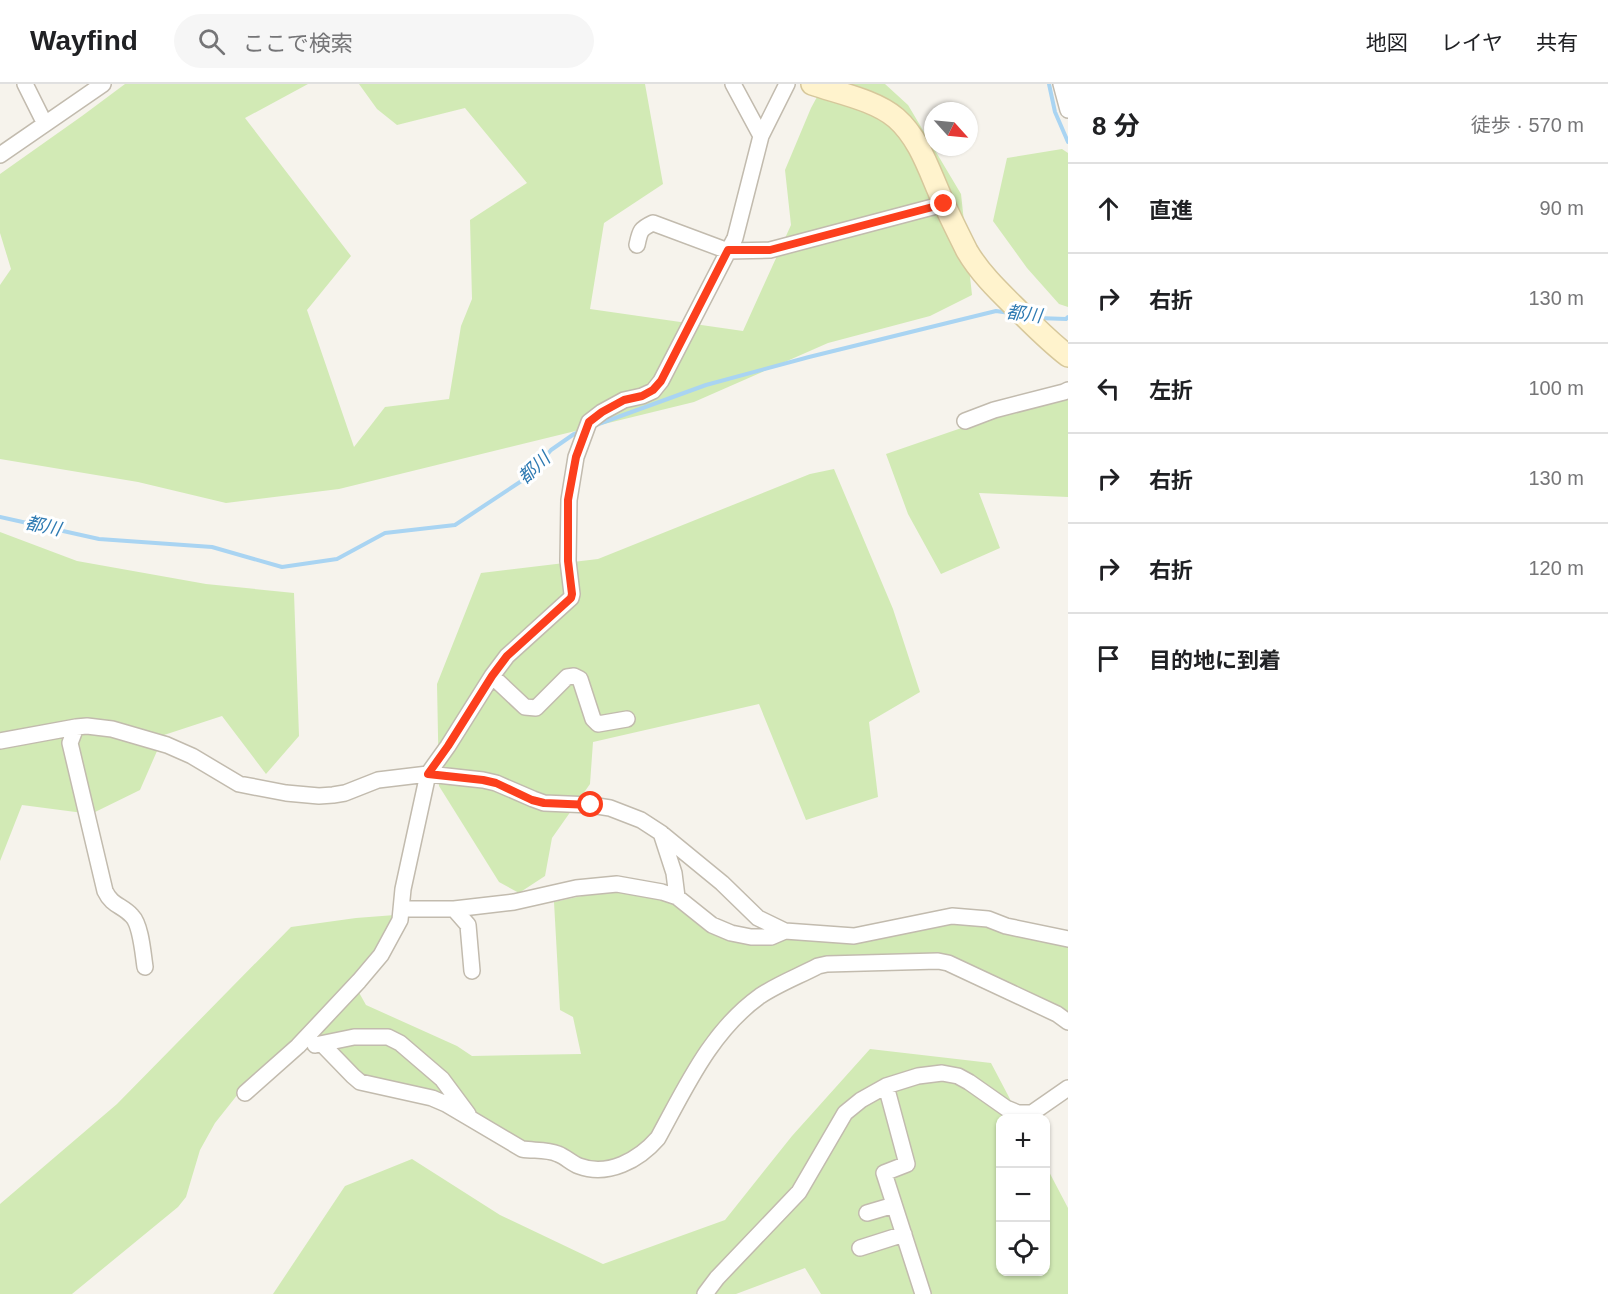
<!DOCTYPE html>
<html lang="ja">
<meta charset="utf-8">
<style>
body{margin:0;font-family:Arial,"Noto Sans JP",sans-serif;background:#f6f6f6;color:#202124}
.controls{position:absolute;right:18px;bottom:18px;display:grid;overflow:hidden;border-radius:12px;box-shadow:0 2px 4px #0004}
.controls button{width:54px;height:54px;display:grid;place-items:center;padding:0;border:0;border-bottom:2px solid #e0e0e0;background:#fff;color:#202124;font:30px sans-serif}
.compass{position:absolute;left:924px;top:18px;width:54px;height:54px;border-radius:50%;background:#fff;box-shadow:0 2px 4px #0004;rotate:117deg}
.stop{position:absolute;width:18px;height:18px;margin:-14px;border:4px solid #fc3f1d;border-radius:50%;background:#fff}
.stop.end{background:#fc3f1d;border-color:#fff;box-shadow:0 2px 6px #0008}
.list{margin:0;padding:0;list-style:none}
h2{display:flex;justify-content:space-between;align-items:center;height:78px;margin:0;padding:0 24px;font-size:26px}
h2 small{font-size:20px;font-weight:400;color:#757577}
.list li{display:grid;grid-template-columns:39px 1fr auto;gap:18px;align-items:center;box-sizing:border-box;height:90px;padding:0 24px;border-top:2px solid #e0e0e0}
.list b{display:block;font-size:22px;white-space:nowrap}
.list em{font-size:20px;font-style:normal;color:#757577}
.icon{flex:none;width:33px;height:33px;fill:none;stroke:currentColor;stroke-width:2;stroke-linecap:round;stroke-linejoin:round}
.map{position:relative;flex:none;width:1068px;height:1210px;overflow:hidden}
header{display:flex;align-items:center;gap:36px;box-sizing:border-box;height:84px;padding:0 30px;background:#fff;border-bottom:2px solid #e0e0e0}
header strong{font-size:28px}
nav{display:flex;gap:33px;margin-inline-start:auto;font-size:21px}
.search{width:420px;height:54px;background:#f6f6f6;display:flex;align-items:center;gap:15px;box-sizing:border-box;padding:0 21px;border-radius:33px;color:#757577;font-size:22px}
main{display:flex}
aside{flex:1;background:#fff}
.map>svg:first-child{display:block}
</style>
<header>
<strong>Wayfind</strong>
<div class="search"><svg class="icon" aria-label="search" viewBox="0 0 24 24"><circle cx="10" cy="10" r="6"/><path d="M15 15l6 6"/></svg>ここで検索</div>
<nav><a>地図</a><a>レイヤ</a><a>共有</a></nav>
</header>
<main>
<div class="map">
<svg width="1068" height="1210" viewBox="0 0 1068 1210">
<rect width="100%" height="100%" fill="#f6f3ec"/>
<path fill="#d2eab5" d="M125,0H308L245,34L351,172L307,226L354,363L385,323L449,315L461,242L472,215L470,136L527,99L465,24L397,41L377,25L359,0H645L663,100L604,139L590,225L743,247L791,141L785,86L811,24L824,0H885L908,21L961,110L972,211L930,232L828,259L694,318L339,405L226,419L138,398L0,375V201L11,185L0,149V90L82,32Z
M1062,65L1068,69V223L1059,220L1027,184L993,137L1007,74Z
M1054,312L1068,313V413L979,409L1000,464L941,490L908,430L886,370Z
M834,385L893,525L920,608L869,638L878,713L806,736L759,620L593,658L590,700L552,754L545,792L519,809L499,798L439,702L437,600L481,489L598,475L810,390Z
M0,448L77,477L206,500L294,509L299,652L266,690L222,632L164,651L140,706L91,730L22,721L0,777Z
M619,804L666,814L711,846L812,848L958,833L1068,860V926L1066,930L943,873L825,877L764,904L665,1036L637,1068L601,1082L531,1062L478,1037L359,992L308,958L357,905L366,921L457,962L472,972L581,970L573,933L560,926L554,818Z
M395,831L384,859L312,943L242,1005L215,1039L200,1066L186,1113L178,1123L72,1210H0V1120L117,1020L291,843L356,834Z
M870,965L991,979L1020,1034H1000V1188H1046V1082L1068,1124V1210H821L805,1184L736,1210H273L345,1102L412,1075L500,1131L603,1180L725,1136L792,1052Z"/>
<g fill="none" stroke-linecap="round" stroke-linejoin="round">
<path stroke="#a9d4f2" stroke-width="4" d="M1049,0L1055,28L1068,58
M1038,234L1066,235L1068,233
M593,342L706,301L809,273L996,227L1010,229
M0,433L99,455L212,463L282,483L337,475L385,449L455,441L529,392L551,366L574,350L581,347"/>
<defs>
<path id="street" d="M25,0L45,40
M733,0L761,52
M1061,0L1068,26
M0,71L103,0
M637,161C640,147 640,145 653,139L728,167L770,166L944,120
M965,337L994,326L1064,308L1068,306
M492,592L525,623L536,624L567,593L574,592L580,595L593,635L598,640L627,635
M76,643L70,659L105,807C112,822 122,821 132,832C141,841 143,870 145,883
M0,657L76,643L87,642L112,645L167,661L192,672L239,700L286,709L319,712L333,711L345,709L378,696L428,690L483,696L496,699L533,715L544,719L591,721L610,724L641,736L661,749L722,799L758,834L785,847L854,852L952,832L988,835L1006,842L1068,855
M661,749L674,789L677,813
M401,825H454L514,818L576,804L617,800L662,808L677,813L712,841L731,849L751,853H771L785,847
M454,825L468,841L472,887
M322,960L353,992L360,998L432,1014L446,1020L522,1065C534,1067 546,1065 558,1070C566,1073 571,1079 579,1082C608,1093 639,1076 658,1054C686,1003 711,947 760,912C778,900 799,892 818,882L827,880L938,877L948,879L1057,930L1068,938
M315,961L354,953H388L400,959L442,995L468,1030
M886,1002L907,1080L884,1089L923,1210
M245,1009L298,962L359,897L381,871L400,836L403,805L428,690L448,662L492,592L507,572L571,514L572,510L568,477L569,416L576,373L589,338L602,328L624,316L642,312L653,307L661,297L735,154L761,52L787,0
M867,1129L894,1121
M860,1164L904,1150
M705,1210L717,1194L799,1108L845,1029L861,1016L886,1002L918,992L942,989L958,992L969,998L1006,1024L1018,1029H1032L1068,1004"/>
<path id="secondary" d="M812,0C838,9 875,16 896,34C919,54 929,86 941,113C949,131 958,149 967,167C981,191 1002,210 1021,229C1036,244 1051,259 1068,272"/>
</defs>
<use href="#street" stroke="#c2bbae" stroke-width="18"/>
<use href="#secondary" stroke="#d6c79b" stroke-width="24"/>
<use href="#street" stroke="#fff" stroke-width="15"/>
<use href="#secondary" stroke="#fff3cd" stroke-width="21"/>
</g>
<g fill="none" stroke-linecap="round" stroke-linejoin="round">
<path stroke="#fc3f1d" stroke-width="8" d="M591,721L544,719L532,716L496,699L483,696L428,690L448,662L492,592L507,572L571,514L572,510L568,477V416L576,373L589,338L602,328L624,316L642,312L653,306L661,297L728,166H770L944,120"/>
</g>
<g text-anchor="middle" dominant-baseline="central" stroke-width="6" stroke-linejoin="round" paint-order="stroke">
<g font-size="18" font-style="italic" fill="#2e7ab2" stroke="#fff">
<text transform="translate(1024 230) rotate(7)">都川</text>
<text transform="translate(534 384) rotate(-43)">都川</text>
<text transform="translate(43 442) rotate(12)">都川</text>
</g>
</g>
</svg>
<div class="controls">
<button>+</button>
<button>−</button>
<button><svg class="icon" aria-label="locate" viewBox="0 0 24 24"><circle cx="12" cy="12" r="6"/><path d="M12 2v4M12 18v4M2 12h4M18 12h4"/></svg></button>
</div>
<svg class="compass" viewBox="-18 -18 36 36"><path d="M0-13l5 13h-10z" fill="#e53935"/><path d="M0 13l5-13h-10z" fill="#757577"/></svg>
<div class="stop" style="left:591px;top:721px"></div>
<div class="stop end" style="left:944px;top:120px"></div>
</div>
<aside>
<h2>8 分<small>徒歩 · 570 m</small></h2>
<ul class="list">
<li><svg class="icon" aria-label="ahead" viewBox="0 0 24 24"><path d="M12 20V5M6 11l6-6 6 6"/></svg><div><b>直進</b></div><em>90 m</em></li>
<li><svg class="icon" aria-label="right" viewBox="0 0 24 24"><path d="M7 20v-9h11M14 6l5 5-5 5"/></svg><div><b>右折</b></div><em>130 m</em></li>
<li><svg class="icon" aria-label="left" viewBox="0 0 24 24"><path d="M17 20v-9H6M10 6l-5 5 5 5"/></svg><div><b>左折</b></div><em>100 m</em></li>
<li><svg class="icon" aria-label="right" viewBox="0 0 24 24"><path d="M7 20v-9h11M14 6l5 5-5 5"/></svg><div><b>右折</b></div><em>130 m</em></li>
<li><svg class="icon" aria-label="right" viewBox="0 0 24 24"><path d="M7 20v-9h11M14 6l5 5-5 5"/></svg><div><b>右折</b></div><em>120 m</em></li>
<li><svg class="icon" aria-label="arrive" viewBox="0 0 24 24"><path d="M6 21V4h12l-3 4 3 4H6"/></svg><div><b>目的地に到着</b></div></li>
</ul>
</aside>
</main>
